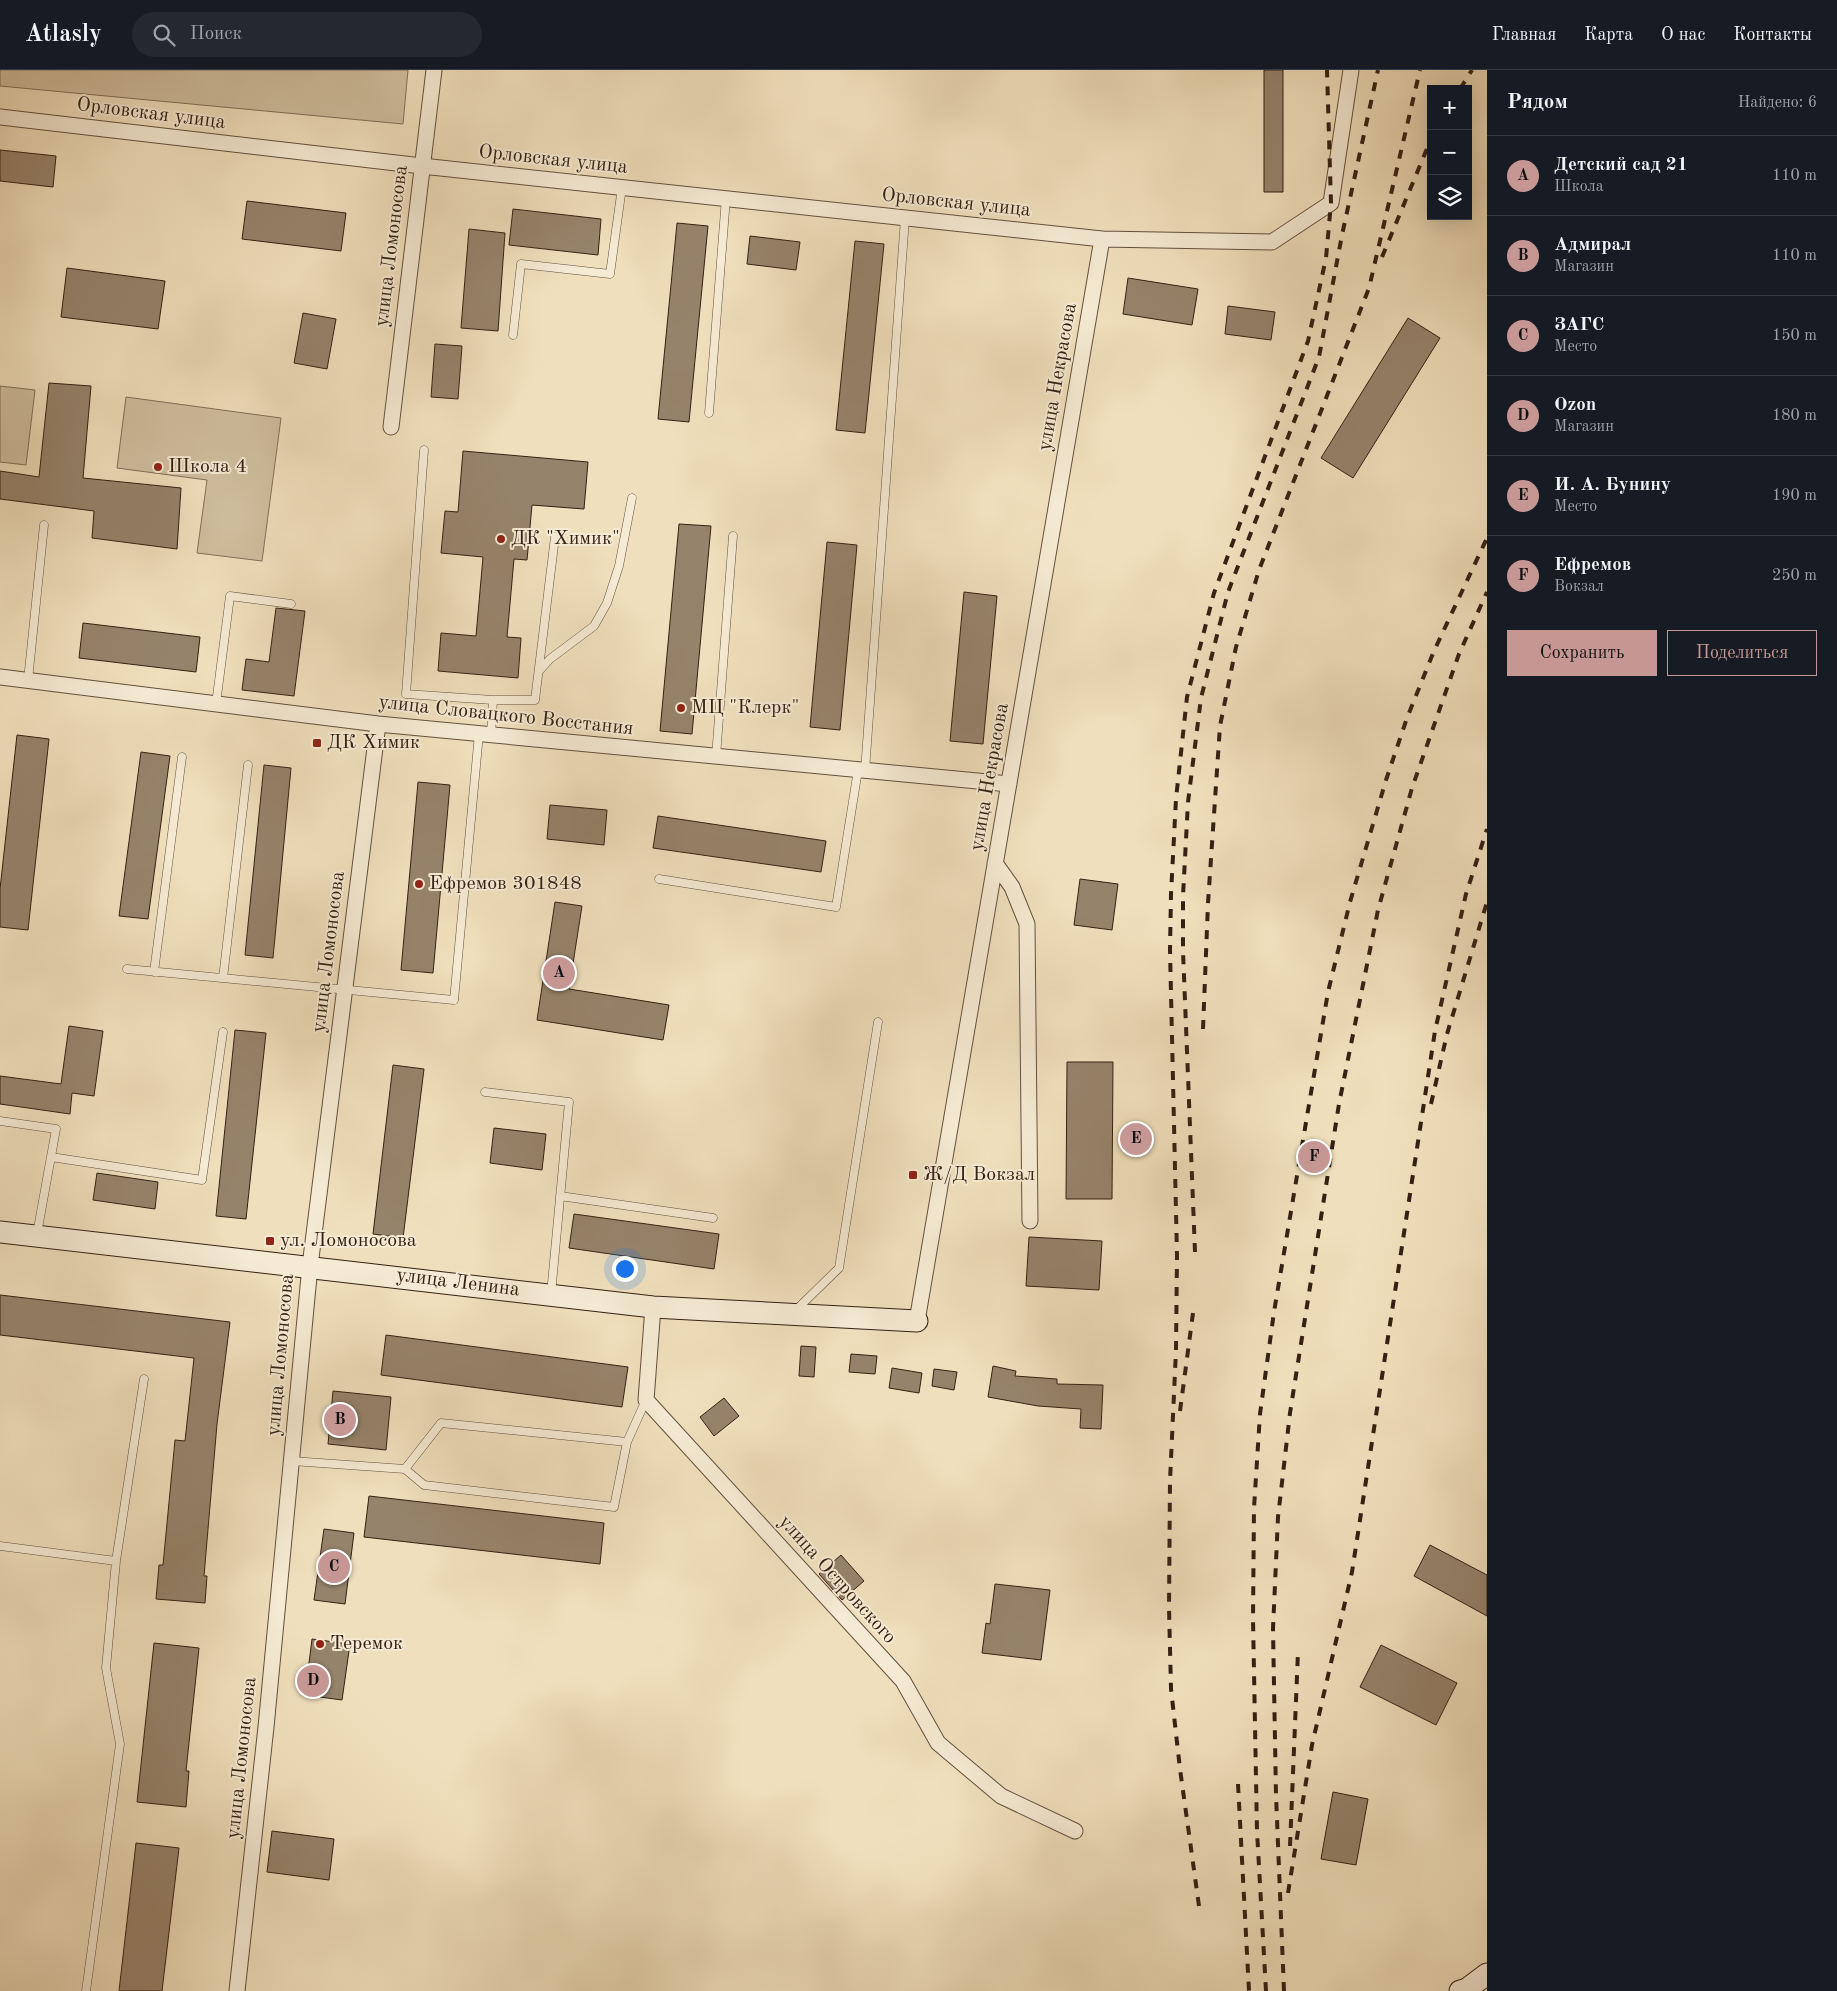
<!DOCTYPE html>
<html lang="ru">
<meta charset="utf-8">
<style>
body{margin:0;font-family:"Old Standard TT",serif;background:#242831;color:#f1f3f6}
.controls{position:absolute;right:15px;top:15px;display:grid;overflow:hidden;border-radius:0px;box-shadow:0 5px 20px #0002}
.controls button{width:45px;height:45px;display:grid;place-items:center;padding:0;border:0;border-bottom:1px solid #363941;background:#171b24;color:#f1f3f6;font:25px sans-serif}
.you{position:absolute;left:624px;top:1198px;width:18px;height:18px;margin:-12px;border:4px solid #fff;border-radius:50%;background:#1a73e8;box-shadow:0 0 0 8px #1a73e833}
.badge{display:grid;place-items:center;width:32px;height:32px;border-radius:50%;background:#c59692;color:#111;font-size:16px;font-weight:700}
.pin{position:absolute;translate:-50% -50%;border:2px solid #fff;box-shadow:0 1px 5px #0006}
.list{margin:0;padding:0;list-style:none}
h2{display:flex;justify-content:space-between;align-items:center;height:65px;margin:0;padding:0 20px;font-size:21px}
h2 small{font-size:16px;font-weight:400;color:#9ea1a6}
.list li{display:grid;grid-template-columns:32px 1fr auto;gap:15px;align-items:center;box-sizing:border-box;height:80px;padding:0 20px;border-top:1px solid #363941}
.list b{display:block;font-size:19px;white-space:nowrap}
.list p{margin:0;font-size:16px;white-space:nowrap;color:#9ea1a6}
.list em{font-size:16px;font-style:normal;color:#9ea1a6}
.actions{display:flex;gap:10px;padding:15px 20px}
.actions a{flex:1;padding:11px 0;border:1px solid #c59692;border-radius:0px;text-align:center;font-size:18px;color:#c59692}
.actions .main{background:#c59692;color:#111}
.icon{flex:none;width:28px;height:28px;fill:none;stroke:currentColor;stroke-width:2;stroke-linecap:round;stroke-linejoin:round}
.map{position:relative;flex:none;width:1487px;height:1921px;overflow:hidden}
header{display:flex;align-items:center;gap:30px;box-sizing:border-box;height:70px;padding:0 25px;background:#171b24;border-bottom:1px solid #363941}
header strong{font-size:24px}
nav{display:flex;gap:28px;margin-inline-start:auto;font-size:18px}
.search{width:350px;height:45px;background:#242831;display:flex;align-items:center;gap:12px;box-sizing:border-box;padding:0 18px;border-radius:28px;color:#9ea1a6;font-size:19px}
main{display:flex}
aside{flex:1;background:#171b24}
.map>svg:first-child{display:block}
</style>
<header>
<strong>Atlasly</strong>
<div class="search"><svg class="icon" aria-label="search" viewBox="0 0 24 24"><circle cx="10" cy="10" r="6"/><path d="M15 15l6 6"/></svg>Поиск</div>
<nav><a>Главная</a><a>Карта</a><a>О нас</a><a>Контакты</a></nav>
</header>
<main>
<div class="map">
<svg width="1487" height="1921" viewBox="0 0 1487 1921">
<rect width="100%" height="100%" fill="#f0dfbc"/>
<filter id="stains"><feTurbulence type="fractalNoise" baseFrequency=".004" numOctaves="4"/><feColorMatrix values="0 0 0 0 .2 0 0 0 0 .09 0 0 0 0 .02 0 0 0 .5 -.17"/></filter>
<radialGradient id="worn" r=".72"><stop offset=".6" stop-color="#630" stop-opacity="0"/><stop offset="1" stop-color="#630" stop-opacity=".3"/></radialGradient>
<path fill="#d0bf9f" stroke="#82705a" d="M0,0H408L403,54L0,16Z
M0,316L35,320L26,395L0,392Z
M126,327L281,348L262,491L197,483L207,410L117,398Z"/>
<path fill="#96836b" stroke="#352014" d="M1264,0H1283V122H1264Z
M0,80L56,86L53,117L0,111Z
M247,131L346,143L341,181L242,169Z
M513,139L601,149L598,185L509,175Z
M677,153L708,156L689,352L658,349Z
M469,159L505,163L498,261L461,258Z
M750,166L800,172L796,200L747,194Z
M855,171L884,174L865,363L836,360Z
M67,198L165,211L158,259L61,247Z
M1128,208L1198,219L1192,255L1123,244Z
M1228,236L1275,242L1271,270L1225,264Z
M303,243L336,249L327,299L294,293Z
M1408,248L1440,268L1353,408L1321,388Z
M435,274L462,276L458,329L431,327Z
M49,313L91,316L83,408L181,418L177,479L92,468L94,441L0,429V401L39,407Z
M463,381L588,392L584,439L532,435L527,490L514,489L507,567L521,568L518,608L438,601L441,563L476,566L483,487L441,483L445,441L458,442Z
M679,454L711,456L692,664L660,661Z
M827,472L857,475L840,660L810,657Z
M964,522L997,526L983,674L950,671Z
M276,538L305,541L294,626L242,620L246,589L269,592Z
M83,553L200,567L196,602L79,588Z
M17,665L49,669L28,860L0,857V819Z
M141,682L170,686L148,849L119,846Z
M264,695L291,698L273,888L245,885Z
M418,712L450,715L433,903L401,900Z
M550,735L607,740L604,775L547,769Z
M658,746L826,771L821,802L653,778Z
M1080,809L1118,814L1112,860L1074,855Z
M555,832L582,836L569,919L669,935L663,970L537,950Z
M69,956L103,961L94,1026L72,1023L70,1044L0,1034V1006L61,1014Z
M235,960L266,963L246,1149L216,1146Z
M1067,992H1113L1112,1129H1066Z
M393,995L424,999L403,1168L373,1164Z
M494,1058L546,1064L542,1100L490,1093Z
M97,1103L158,1112L155,1139L93,1130Z
M574,1144L719,1164L714,1199L569,1178Z
M1029,1167L1102,1171L1099,1220L1026,1216Z
M0,1225L230,1252L217,1354L204,1506H207L205,1533L156,1529L159,1495H163L175,1370L185,1371L194,1288L0,1265Z
M386,1265L628,1297L622,1337L381,1305Z
M801,1276L816,1277L814,1307L799,1306Z
M851,1284L877,1286L875,1304L849,1302Z
M993,1296L1016,1301L1015,1306L1057,1309V1314L1103,1315L1101,1359L1080,1358L1081,1339L1038,1336L988,1327Z
M892,1298L922,1303L919,1323L889,1318Z
M934,1299L957,1302L954,1320L932,1316Z
M333,1321L391,1327L386,1380L328,1374Z
M724,1328L739,1346L714,1366L700,1347Z
M369,1426L604,1453L600,1494L364,1467Z
M324,1459L354,1463L345,1534L314,1530Z
M1430,1475L1487,1505V1546L1414,1506Z
M841,1485L864,1511L842,1530L819,1504Z
M995,1514L1050,1520L1041,1590L982,1583L986,1553L990,1554Z
M312,1569L350,1574L342,1630L305,1625Z
M154,1573L199,1578L186,1701H189L186,1737L137,1732Z
M1381,1575L1457,1613L1436,1655L1360,1617Z
M1333,1722L1368,1729L1356,1795L1321,1789Z
M272,1761L334,1769L329,1810L267,1802Z
M136,1773L179,1778L162,1921H119Z"/>
<g fill="none" stroke-linecap="round" stroke-linejoin="round">
<defs>
<path id="service" d="M513,265L521,194L610,204L622,117
M709,343L726,128
M424,380L406,624L493,630L491,665
M539,601L550,589L594,556L607,533L619,496L632,428
M28,610L44,455
M493,630H535L555,467
M216,634L230,526L291,534
M716,686L733,466
M865,701L905,148
M659,809L836,837L858,700
M127,899L454,930L479,664
M154,902L182,687
M223,908L248,695
M485,1022L569,1032L551,1224
M0,1051L56,1059L37,1164
M51,1087L202,1110L223,962
M560,1126L713,1148
M795,1241L839,1198L878,952
M292,1391L405,1399L441,1353L627,1372L646,1330
M405,1399L424,1415L614,1437L627,1372
M0,1476L116,1491
M86,1921L120,1674L106,1598L116,1491L144,1309"/>
<path id="minor" d="M0,47L422,96L1102,169L1272,172L1331,133L1351,0
M391,357L434,0
M0,607L378,654L1009,714
M995,793L1012,817L1027,854L1030,1151
M653,1237L646,1330L903,1611L938,1673L1001,1726L1075,1761
M917,1251L1102,169
M237,1921L266,1657L310,1196L378,654"/>
<path id="secondary" d="M0,1162L653,1237L917,1251
M1460,1921L1467,1919L1487,1904"/>
</defs>
<use href="#service" stroke="#64503e" stroke-width="9"/>
<use href="#minor" stroke="#64503e" stroke-width="17"/>
<use href="#secondary" stroke="#352014" stroke-width="23"/>
<use href="#service" stroke="#f5ead3" stroke-width="8"/>
<use href="#minor" stroke="#f5ead3" stroke-width="15"/>
<use href="#secondary" stroke="#f5ead3" stroke-width="21"/>
<path stroke="#352014" stroke-width="4" stroke-dasharray="9 9" stroke-linecap="butt" d="M1460,19L1472,0
M1382,187L1431,69
M1203,959L1208,833L1220,656L1236,577L1259,500L1369,218L1420,0
M1431,1034L1447,964L1487,832
M1195,1182L1183,881V826L1188,732L1201,628L1228,522L1319,287L1342,165L1378,0
M1180,1341L1193,1243
M1238,1714L1249,1921
M1290,1776L1298,1582
M1288,1823L1312,1675L1352,1502L1435,961L1466,824L1487,759
M1199,1836L1180,1699L1171,1619L1169,1538L1170,1411L1176,1280L1177,1185L1170,880L1171,824L1176,729L1187,627L1214,523L1308,271L1326,188L1331,133L1327,0
M1266,1921L1257,1761L1253,1549L1254,1438L1260,1344L1274,1242L1328,922L1350,832L1386,710L1407,648L1434,581L1487,468
M1284,1921L1276,1725L1273,1559L1278,1447L1290,1343L1339,1034L1378,840L1412,718L1459,584L1487,522"/>
</g>
<g fill="#8f2418" stroke="#f5ead3" stroke-width="2">
<circle cx="158" cy="397" r="5"/>
<circle cx="501" cy="469" r="5"/>
<circle cx="681" cy="638" r="5"/>
<rect x="312" y="668" width="10" height="10" rx="2.5"/>
<circle cx="419" cy="814" r="5"/>
<rect x="908" y="1100" width="10" height="10" rx="2.5"/>
<rect x="265" y="1166" width="10" height="10" rx="2.5"/>
<circle cx="320" cy="1574" r="5"/>
</g>
<g text-anchor="middle" dominant-baseline="central" stroke-width="4" stroke-linejoin="round" paint-order="stroke">
<g font-size="20" fill="#352014" stroke="#f5ead3">
<text transform="translate(151 44) rotate(7)">Орловская улица</text>
<text transform="translate(553 90) rotate(6)">Орловская улица</text>
<text transform="translate(956 133) rotate(6)">Орловская улица</text>
<text transform="translate(392 176) rotate(-83)">улица Ломоносова</text>
<text transform="translate(1058 307) rotate(-80)">улица Некрасова</text>
<text transform="translate(506 646) rotate(6)">улица Словацкого Восстания</text>
<text transform="translate(990 707) rotate(-80)">улица Некрасова</text>
<text transform="translate(329 882) rotate(-83)">улица Ломоносова</text>
<text transform="translate(458 1213) rotate(7)">улица Ленина</text>
<text transform="translate(281 1285) rotate(-85)">улица Ломоносова</text>
<text transform="translate(837 1510) rotate(48)">улица Островского</text>
<text transform="translate(242 1688) rotate(-84)">улица Ломоносова</text>
</g>
<g font-size="20" fill="#352014" stroke="#f5ead3" text-anchor="start">
<text x="168" y="397">Школа 4</text>
<text x="511" y="469">ДК "Химик"</text>
<text x="691" y="638">МЦ "Клерк"</text>
<text x="327" y="673">ДК Химик</text>
<text x="429" y="814">Ефремов 301848</text>
<text x="923" y="1105">Ж/Д Вокзал</text>
<text x="280" y="1171">ул. Ломоносова</text>
<text x="330" y="1574">Теремок</text>
</g>
</g>
<rect width="100%" height="100%" filter="url(#stains)"/>
<rect width="100%" height="100%" fill="url(#worn)"/>
</svg>
<div class="controls">
<button>+</button>
<button>−</button>
<button><svg class="icon" aria-label="layers" viewBox="0 0 24 24"><path d="M12 4l9 5-9 5-9-5zM3 14l9 5 9-5"/></svg></button>
</div>
<div class="you"></div>
<div class="pin badge" style="left:559px;top:903px">A</div>
<div class="pin badge" style="left:340px;top:1350px">B</div>
<div class="pin badge" style="left:334px;top:1497px">C</div>
<div class="pin badge" style="left:313px;top:1611px">D</div>
<div class="pin badge" style="left:1136px;top:1069px">E</div>
<div class="pin badge" style="left:1314px;top:1087px">F</div>
</div>
<aside>
<h2>Рядом<small>Найдено: 6</small></h2>
<ul class="list">
<li><span class="badge">A</span><div><b>Детский сад 21</b><p>Школа</p></div><em>110 m</em></li>
<li><span class="badge">B</span><div><b>Адмирал</b><p>Магазин</p></div><em>110 m</em></li>
<li><span class="badge">C</span><div><b>ЗАГС</b><p>Место</p></div><em>150 m</em></li>
<li><span class="badge">D</span><div><b>Ozon</b><p>Магазин</p></div><em>180 m</em></li>
<li><span class="badge">E</span><div><b>И. А. Бунину</b><p>Место</p></div><em>190 m</em></li>
<li><span class="badge">F</span><div><b>Ефремов</b><p>Вокзал</p></div><em>250 m</em></li>
</ul>
<div class="actions"><a class="main">Сохранить</a><a>Поделиться</a></div>
</aside>
</main>
